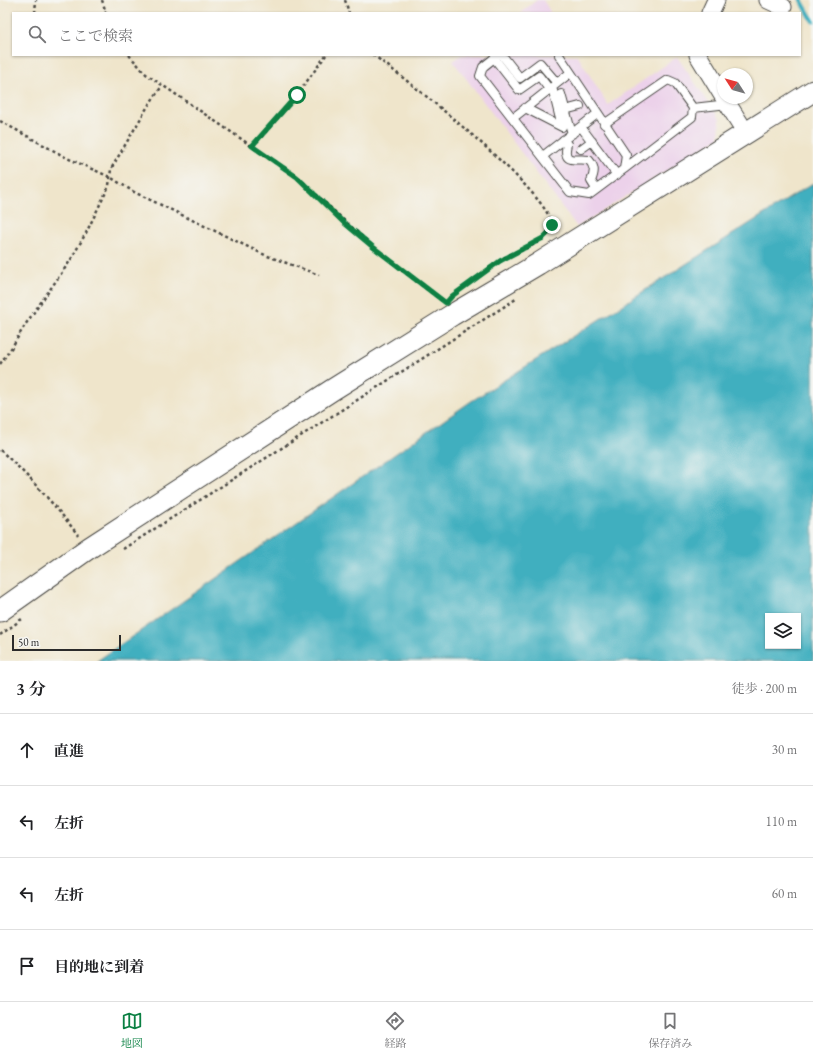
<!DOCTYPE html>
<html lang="ja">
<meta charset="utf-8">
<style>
body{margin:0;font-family:"EB Garamond","Noto Serif JP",serif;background:#f6f6f6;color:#202124}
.controls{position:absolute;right:12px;bottom:12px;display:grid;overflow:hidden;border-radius:0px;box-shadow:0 1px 3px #0004}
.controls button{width:36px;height:36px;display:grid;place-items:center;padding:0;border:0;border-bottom:1px solid #e0e0e0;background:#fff;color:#202124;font:20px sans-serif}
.compass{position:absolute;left:717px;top:68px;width:36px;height:36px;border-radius:50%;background:#fff;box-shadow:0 1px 3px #0004;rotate:306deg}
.scale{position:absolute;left:12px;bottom:10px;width:109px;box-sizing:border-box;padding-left:4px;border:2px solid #2b2b2b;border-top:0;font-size:11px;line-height:14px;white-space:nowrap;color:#2b2b2b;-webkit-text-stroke:3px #f6f6f2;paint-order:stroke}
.stop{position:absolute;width:12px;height:12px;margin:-9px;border:3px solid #0b8043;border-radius:50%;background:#fff}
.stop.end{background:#0b8043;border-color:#fff;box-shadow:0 1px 4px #0008}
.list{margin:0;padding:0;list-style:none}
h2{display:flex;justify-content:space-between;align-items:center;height:52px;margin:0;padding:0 16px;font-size:17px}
h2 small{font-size:13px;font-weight:400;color:#757577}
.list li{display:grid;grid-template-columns:26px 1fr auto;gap:12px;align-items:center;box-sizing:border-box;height:72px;padding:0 16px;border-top:1px solid #e0e0e0}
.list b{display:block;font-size:15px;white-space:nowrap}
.list em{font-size:13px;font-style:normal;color:#757577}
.icon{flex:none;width:22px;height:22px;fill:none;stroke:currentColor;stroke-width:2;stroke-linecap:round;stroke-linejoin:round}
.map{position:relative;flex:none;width:813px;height:661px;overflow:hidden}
.search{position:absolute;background:#fff;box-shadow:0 1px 3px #0004;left:12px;right:12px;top:12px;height:44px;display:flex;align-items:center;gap:10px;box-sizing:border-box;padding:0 14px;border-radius:0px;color:#757577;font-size:15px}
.sheet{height:340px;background:#fff}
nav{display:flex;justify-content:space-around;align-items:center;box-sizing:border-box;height:56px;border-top:1px solid #e0e0e0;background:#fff;font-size:11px;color:#757577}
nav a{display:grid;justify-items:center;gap:2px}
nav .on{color:#0b8043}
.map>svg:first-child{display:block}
</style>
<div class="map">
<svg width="813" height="661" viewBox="0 0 813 661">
<rect width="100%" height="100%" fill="#f6f6f2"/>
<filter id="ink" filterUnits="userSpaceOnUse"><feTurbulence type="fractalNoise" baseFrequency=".025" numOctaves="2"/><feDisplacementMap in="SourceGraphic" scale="8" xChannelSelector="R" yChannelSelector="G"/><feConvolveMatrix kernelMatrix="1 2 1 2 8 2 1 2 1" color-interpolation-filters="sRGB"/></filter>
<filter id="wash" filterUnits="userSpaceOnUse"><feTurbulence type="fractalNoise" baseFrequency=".012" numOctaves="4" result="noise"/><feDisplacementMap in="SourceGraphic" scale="16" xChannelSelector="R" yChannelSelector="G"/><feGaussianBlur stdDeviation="0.9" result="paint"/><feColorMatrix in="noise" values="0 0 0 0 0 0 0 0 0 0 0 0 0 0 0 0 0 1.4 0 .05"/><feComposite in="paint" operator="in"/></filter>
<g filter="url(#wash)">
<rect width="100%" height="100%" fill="#efe5cb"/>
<path fill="#ecd1ea" d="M537,0H543L551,13H520Z
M462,55H577L608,105L677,57L720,119L719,138L577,227L453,61Z"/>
<path fill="#41afbf" stroke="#366d75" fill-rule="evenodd" d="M813,183V661H97L470,402ZM768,616H798V646H768Z"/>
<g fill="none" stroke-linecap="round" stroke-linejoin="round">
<path stroke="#41afbf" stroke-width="4.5" d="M801,0L813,21"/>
</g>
</g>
<g filter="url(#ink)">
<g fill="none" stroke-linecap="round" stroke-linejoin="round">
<defs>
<path id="service" d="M498,55L483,67L480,76L570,192L589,195L624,169L626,155L559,55
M502,55L520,78L540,63L557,83
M494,58L519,90L539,76L549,89
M561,94L572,134
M525,108L562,127L552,87
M693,108L728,104
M565,110L580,106
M513,118L570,73
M604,124L668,80L675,83L693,108L692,117L624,169
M581,127L617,175
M563,140L567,144C562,165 576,158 589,160C595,167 595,172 591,181L596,189
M581,149L592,141
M543,156L597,114"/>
<path id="minor" d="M768,0L783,7
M710,13L716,0
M698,55L723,96
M724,98L746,133"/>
<path id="tertiary" d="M0,611L89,548L332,390L452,315L538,264L813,91"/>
</defs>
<use href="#service" stroke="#484743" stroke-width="10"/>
<use href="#minor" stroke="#484743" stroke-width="19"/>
<use href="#tertiary" stroke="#484743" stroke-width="23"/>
<path stroke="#484743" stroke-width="2.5" stroke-dasharray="3 3" stroke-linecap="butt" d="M102,0L106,13
M345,0L349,13
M35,13L36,0
M129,55L146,74L297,177L373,247L443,301
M373,55C400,74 559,199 551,227C546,244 518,250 504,258C494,265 485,272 475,279
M0,121L67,158L110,177L134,192L265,255L319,275
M253,146L297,95L326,55
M0,364L12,347L25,325L70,261L86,233L109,186L111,169L148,106L162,86
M0,450C29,476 55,505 78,535
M123,549L516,299
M0,635L22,619"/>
<use href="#service" stroke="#fff" stroke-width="8"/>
<use href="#minor" stroke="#fff" stroke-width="17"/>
<use href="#tertiary" stroke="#fff" stroke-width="21"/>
</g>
</g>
<g fill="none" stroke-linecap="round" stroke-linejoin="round" filter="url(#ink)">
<path stroke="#0b8043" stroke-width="5" d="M297,95L252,146L297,177L342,221L373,247L446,303L452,296L500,261L543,238L549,232L552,225"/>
</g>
</svg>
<div class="controls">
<button><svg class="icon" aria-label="layers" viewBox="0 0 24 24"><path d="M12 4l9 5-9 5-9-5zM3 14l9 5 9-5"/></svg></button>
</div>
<svg class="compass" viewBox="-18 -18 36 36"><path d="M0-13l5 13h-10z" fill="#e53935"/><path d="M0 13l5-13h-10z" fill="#757577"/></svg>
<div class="scale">50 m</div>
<div class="stop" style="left:297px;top:95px"></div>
<div class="stop end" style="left:552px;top:225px"></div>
<div class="search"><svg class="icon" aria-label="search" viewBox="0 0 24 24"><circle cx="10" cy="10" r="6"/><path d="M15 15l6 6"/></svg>ここで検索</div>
</div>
<section class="sheet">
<h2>3 分<small>徒歩 · 200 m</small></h2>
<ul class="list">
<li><svg class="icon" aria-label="ahead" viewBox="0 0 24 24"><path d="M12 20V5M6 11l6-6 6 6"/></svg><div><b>直進</b></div><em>30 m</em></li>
<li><svg class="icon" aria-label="left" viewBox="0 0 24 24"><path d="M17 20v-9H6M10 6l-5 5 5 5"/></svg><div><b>左折</b></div><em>110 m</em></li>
<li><svg class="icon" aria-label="left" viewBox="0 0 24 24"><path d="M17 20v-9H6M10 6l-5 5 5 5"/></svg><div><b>左折</b></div><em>60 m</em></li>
<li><svg class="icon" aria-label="arrive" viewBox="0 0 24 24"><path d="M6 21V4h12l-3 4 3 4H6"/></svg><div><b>目的地に到着</b></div></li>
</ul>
</section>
<nav>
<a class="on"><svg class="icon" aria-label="map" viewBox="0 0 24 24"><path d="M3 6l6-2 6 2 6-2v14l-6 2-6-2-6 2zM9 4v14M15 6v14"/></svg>地図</a>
<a><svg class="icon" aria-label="directions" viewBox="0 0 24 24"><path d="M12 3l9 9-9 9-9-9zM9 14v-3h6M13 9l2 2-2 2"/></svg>経路</a>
<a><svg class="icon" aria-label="saved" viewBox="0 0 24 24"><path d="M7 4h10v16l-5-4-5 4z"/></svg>保存済み</a>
</nav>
